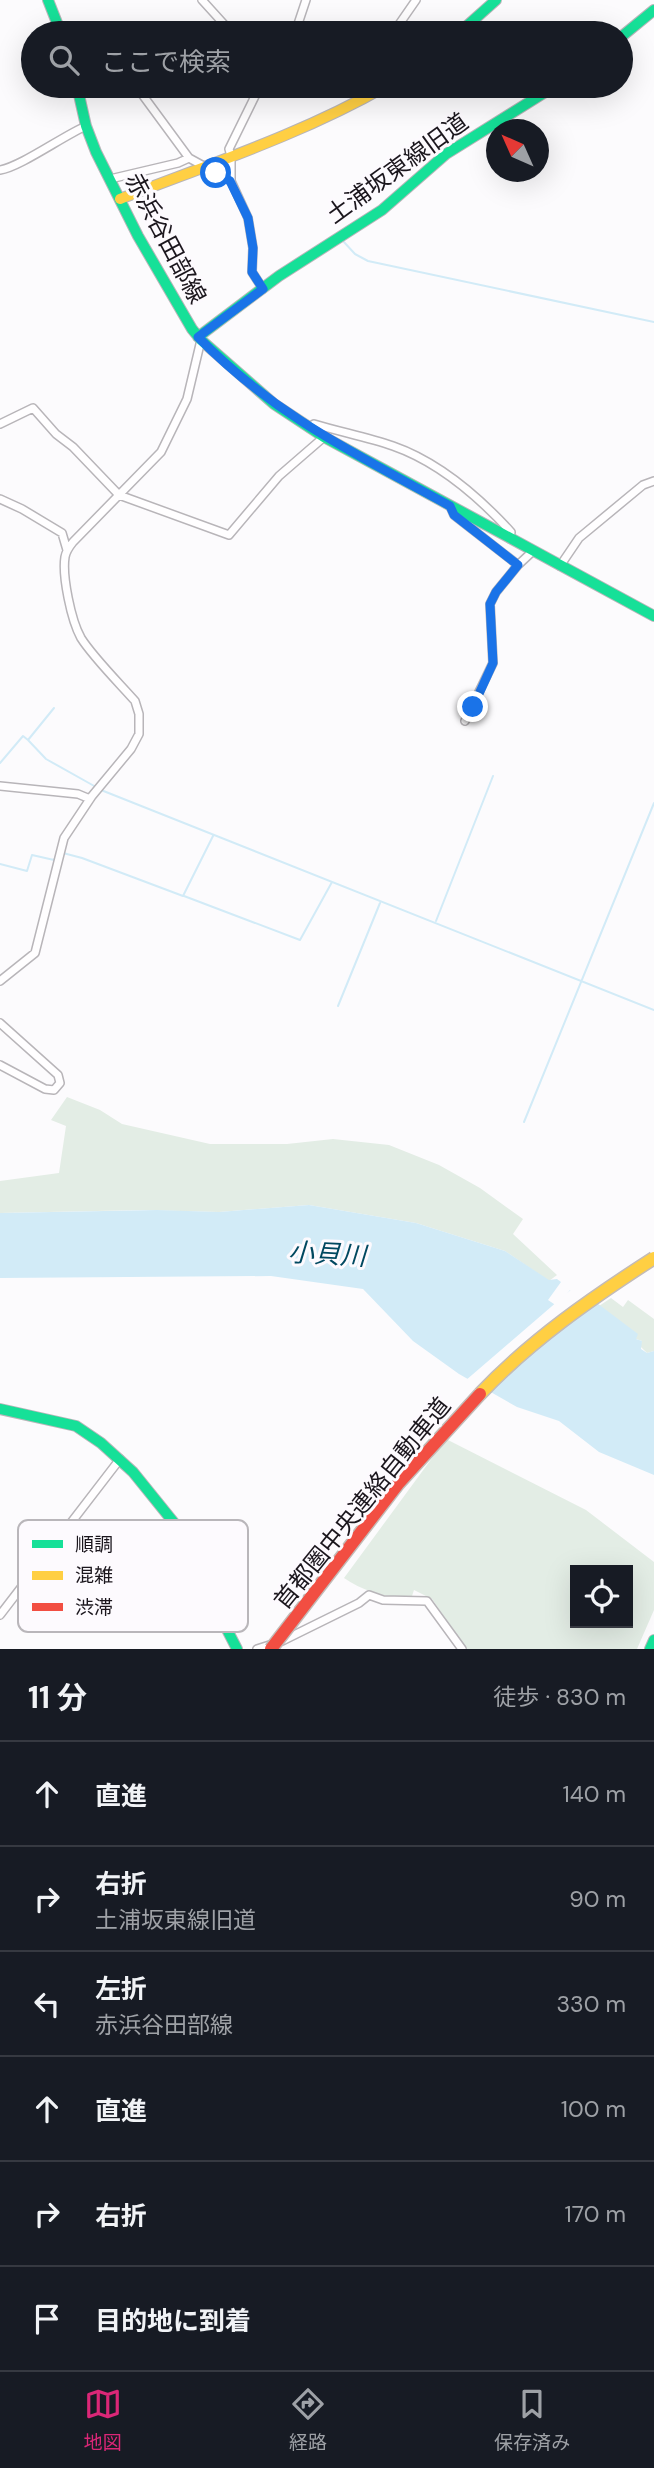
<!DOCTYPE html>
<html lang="ja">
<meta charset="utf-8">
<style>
body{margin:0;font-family:"DM Sans","Noto Sans JP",sans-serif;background:#242831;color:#f1f3f6}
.controls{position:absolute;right:21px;bottom:21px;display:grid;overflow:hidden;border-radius:0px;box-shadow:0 7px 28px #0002}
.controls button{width:63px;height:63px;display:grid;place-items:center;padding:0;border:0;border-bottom:2px solid #363941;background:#171b24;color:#f1f3f6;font:35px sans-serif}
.compass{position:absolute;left:486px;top:119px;width:63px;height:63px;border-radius:50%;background:#171b24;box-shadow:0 7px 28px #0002;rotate:315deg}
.stop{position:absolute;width:21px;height:21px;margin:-16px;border:5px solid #1a73e8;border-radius:50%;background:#fff}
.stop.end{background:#1a73e8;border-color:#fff;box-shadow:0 2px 7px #0008}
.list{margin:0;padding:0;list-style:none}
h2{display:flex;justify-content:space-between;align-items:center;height:91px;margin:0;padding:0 28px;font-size:30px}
h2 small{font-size:23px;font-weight:400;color:#9ea1a6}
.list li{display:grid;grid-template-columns:46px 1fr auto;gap:21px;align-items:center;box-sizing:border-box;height:105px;padding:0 28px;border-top:2px solid #363941}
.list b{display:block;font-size:26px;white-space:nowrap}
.list p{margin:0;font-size:23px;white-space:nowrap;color:#9ea1a6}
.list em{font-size:23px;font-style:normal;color:#9ea1a6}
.icon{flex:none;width:38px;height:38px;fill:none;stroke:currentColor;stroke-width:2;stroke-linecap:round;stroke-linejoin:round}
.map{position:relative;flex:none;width:654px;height:1649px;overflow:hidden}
.search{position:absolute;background:#171b24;box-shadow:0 7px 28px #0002;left:21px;right:21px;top:21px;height:77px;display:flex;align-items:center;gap:18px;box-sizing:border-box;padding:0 24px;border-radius:38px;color:#9ea1a6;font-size:26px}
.sheet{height:721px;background:#171b24}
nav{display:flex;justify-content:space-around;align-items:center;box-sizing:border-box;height:98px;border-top:2px solid #363941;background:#171b24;font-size:19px;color:#9ea1a6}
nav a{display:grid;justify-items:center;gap:4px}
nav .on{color:#db2777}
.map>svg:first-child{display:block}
</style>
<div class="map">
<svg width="654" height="1649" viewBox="0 0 654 1649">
<rect width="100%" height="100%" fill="#fcfbfd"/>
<path fill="#e3ede5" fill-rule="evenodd" d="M67,1097L100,1110L122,1124L210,1144H287L333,1139L389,1145L439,1165L480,1188L523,1219L513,1234L557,1275L549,1281L505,1251L416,1223L309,1205L219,1212L144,1210L0,1213V1181L59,1173L66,1126L51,1120Z
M611,1298L623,1307L628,1300L654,1319V1351L647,1353L640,1346L642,1341L636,1339L635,1333L599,1306Z
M446,1439L586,1510L654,1562V1610L637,1649H467L432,1599L414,1590L412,1596C387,1599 365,1592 344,1578ZM575,1570H628V1623H575Z"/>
<path fill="#d2ebf7" d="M309,1205L416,1223L505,1251L549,1280L557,1279L561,1282L548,1300L557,1306L570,1290L574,1293L581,1291L638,1334L636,1339L642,1341L641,1349L647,1353L654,1351V1475L599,1452L559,1421L517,1407L459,1374L413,1341L363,1289L271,1276L0,1278V1213L157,1210L219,1212Z"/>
<path fill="#fcfbfd" d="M573,1288L576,1291L583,1288L598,1300L543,1341L486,1393L465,1381Z"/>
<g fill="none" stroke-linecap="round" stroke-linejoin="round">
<path stroke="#d2ebf7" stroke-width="2" d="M343,241L355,254L368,261L654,322
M54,708L28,740L46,759L96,787
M0,763L23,736L28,740
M101,790L654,1010
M63,853L82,858L183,896L213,836
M0,864L27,871L32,855L54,860L58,852
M184,896L300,940L332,882
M436,921L493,776
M338,1006L380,903
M524,1122L654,803"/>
<defs>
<path id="street" d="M202,0L232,33
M295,33L306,0
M396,33L400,23L416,0
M136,86L189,158L231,181
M260,86L229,149L231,156V181L248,218L253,248L252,272L263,289
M368,88L369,86
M0,170C20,167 63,136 86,126
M110,179L178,163L189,158
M0,424L33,408L56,434L73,447L119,495L229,535L279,476L324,437
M309,428L314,424C340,432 368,437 393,446C439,462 479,497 511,532L510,539
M0,499L22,509L62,533L67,550
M450,506L454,515L518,565
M560,566L579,538L643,485L654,481
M465,721L493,663L490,604L496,592L518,565L533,551
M0,786L78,794L90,799
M0,981L35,953L64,838L92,796L131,749L139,734V714L135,701C119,683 93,657 81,638C71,620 62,576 65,557C66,551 69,547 73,542L161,452L187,399L201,340
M0,1023L58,1075L60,1083L54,1090L45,1089L0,1065
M0,1615L120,1459
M257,1649L282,1641L359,1603L369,1595L383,1600L427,1601L462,1649"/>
<path id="fast" d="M48,0L61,33
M459,33L496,0
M621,37L654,10
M77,86L86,126L96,152L138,236L192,329L201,340L274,404L324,437L654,616
M198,337L279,276L382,210L446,154L555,86
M0,1409L76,1426L101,1443L133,1472L175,1524L200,1560L219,1614L237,1649
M650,1649L654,1640"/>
<path id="slow" d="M120,199C210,164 302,134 386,86"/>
</defs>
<use href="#street" stroke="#b8b5b9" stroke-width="10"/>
<use href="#fast" stroke="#b8b5b9" stroke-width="12"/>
<use href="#slow" stroke="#b8b5b9" stroke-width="12"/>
<use href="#street" stroke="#fffeff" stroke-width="7"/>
<use href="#fast" stroke="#16e098" stroke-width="10"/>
<use href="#slow" stroke="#ffcf43" stroke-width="10"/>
<defs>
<path id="slow-bridge" d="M480,1394C531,1340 592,1298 654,1258"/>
<path id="jam-bridge" d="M271,1649L398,1484L480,1394"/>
</defs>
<use href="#slow-bridge" stroke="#c3bbb7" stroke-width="15" stroke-linecap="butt"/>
<use href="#jam-bridge" stroke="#c3bbb7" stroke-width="15" stroke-linecap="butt"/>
<use href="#slow-bridge" stroke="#ffcf43" stroke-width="12"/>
<use href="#jam-bridge" stroke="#f24e42" stroke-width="12"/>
</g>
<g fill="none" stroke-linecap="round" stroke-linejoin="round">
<path stroke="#1a73e8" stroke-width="9" d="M216,173L230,181L248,218L253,248L252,272L263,289L198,337C274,415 356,454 450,506L454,515L518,565L496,592L490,604L493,663L473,707"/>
</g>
<g text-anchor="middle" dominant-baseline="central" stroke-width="6" stroke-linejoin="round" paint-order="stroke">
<g font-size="24" fill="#1b161d" stroke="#fdfafe">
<text transform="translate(397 168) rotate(-36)">土浦坂東線旧道</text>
<text transform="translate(166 238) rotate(62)">赤浜谷田部線</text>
<text transform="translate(362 1503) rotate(-51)">首都圏中央連絡自動車道</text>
</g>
<g font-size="26" font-style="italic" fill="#004860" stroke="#fdfafe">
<text transform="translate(327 1254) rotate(3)">小貝川</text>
</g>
</g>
<rect x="18" y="1520" width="230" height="112" rx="10" fill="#fdfafe" stroke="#b9b6ba" stroke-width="2"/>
<rect x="32" y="1540" width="31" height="8" fill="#16e098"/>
<rect x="32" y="1571" width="31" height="9" fill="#ffcf43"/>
<rect x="32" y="1603" width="31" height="8" fill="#f24e42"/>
<g font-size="19" fill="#1b161d">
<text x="75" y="1551">順調</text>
<text x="75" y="1582">混雑</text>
<text x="75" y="1614">渋滞</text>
</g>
</svg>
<div class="controls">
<button><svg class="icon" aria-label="locate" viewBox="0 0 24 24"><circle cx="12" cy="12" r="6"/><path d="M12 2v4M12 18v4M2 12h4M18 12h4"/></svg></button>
</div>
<svg class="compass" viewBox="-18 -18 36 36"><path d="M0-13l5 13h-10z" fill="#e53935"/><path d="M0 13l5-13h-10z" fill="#9ea1a6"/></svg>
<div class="stop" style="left:216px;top:173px"></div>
<div class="stop end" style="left:473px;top:707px"></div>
<div class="search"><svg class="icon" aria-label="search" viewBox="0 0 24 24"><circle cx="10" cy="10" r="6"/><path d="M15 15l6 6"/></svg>ここで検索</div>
</div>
<section class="sheet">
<h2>11 分<small>徒歩 · 830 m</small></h2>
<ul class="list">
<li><svg class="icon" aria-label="ahead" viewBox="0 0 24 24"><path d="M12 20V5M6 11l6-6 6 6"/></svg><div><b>直進</b></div><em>140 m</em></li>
<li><svg class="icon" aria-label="right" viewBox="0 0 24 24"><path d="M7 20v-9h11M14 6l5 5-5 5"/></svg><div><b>右折</b><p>土浦坂東線旧道</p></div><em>90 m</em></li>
<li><svg class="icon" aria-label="left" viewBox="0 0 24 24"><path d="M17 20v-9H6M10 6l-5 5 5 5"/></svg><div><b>左折</b><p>赤浜谷田部線</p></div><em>330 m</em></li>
<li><svg class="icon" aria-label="ahead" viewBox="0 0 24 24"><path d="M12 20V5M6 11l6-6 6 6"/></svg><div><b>直進</b></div><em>100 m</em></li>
<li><svg class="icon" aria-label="right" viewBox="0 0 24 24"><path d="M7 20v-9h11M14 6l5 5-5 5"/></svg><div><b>右折</b></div><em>170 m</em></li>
<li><svg class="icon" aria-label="arrive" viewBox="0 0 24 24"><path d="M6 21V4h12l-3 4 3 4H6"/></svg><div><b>目的地に到着</b></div></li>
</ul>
</section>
<nav>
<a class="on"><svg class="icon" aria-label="map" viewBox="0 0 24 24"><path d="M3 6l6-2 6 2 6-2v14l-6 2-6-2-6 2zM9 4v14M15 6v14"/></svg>地図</a>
<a><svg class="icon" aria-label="directions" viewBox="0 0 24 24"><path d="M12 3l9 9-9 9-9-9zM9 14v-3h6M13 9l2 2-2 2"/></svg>経路</a>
<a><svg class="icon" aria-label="saved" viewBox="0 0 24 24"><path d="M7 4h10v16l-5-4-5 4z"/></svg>保存済み</a>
</nav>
